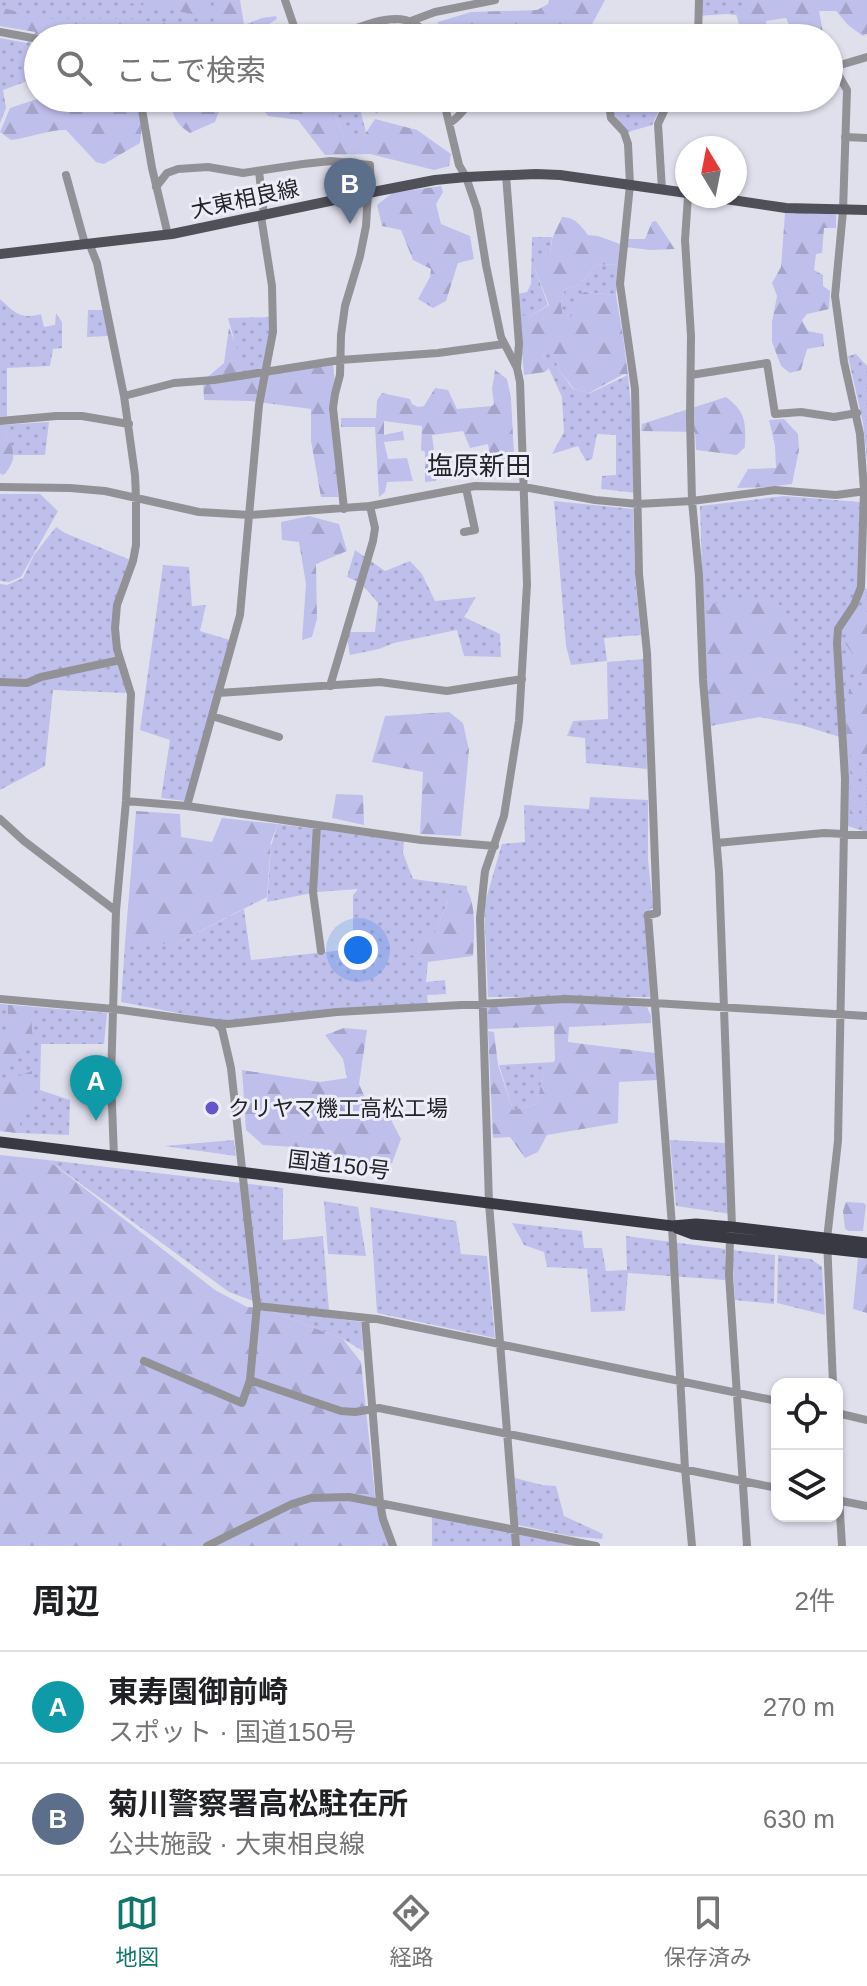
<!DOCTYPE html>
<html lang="ja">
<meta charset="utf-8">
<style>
body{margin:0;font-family:Arial,"Noto Sans JP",sans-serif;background:#f2f2f2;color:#202124}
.controls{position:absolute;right:24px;bottom:24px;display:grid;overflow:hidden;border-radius:16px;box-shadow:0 2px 6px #0004}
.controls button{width:72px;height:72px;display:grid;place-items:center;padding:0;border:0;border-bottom:2px solid #e0e0e0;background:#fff;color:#202124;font:40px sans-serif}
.compass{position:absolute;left:675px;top:136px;width:72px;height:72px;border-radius:50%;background:#fff;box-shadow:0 2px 6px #0004;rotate:350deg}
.you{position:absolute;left:358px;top:950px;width:28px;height:28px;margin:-20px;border:6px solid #fff;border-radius:50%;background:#1a73e8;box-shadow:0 0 0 12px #1a73e833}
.badge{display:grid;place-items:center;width:52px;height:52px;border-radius:50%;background:#0f766e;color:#fff;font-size:26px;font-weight:700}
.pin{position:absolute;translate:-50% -66px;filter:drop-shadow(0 2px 4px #0008)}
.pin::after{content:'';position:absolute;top:42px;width:28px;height:24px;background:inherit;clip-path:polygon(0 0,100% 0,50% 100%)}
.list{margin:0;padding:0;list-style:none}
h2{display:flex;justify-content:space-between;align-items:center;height:104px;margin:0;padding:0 32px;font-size:34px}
h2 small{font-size:26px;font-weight:400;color:#757577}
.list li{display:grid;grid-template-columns:52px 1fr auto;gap:24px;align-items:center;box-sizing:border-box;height:112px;padding:0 32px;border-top:2px solid #e0e0e0}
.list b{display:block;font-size:30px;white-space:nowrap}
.list p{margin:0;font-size:26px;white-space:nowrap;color:#757577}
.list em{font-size:26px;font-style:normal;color:#757577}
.icon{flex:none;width:44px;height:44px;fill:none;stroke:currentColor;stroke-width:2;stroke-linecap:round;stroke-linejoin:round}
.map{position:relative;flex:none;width:867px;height:1546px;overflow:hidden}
.search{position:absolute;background:#fff;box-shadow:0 2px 6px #0004;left:24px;right:24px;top:24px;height:88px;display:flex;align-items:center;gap:20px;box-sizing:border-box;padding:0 28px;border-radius:44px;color:#757577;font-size:30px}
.sheet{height:328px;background:#fff}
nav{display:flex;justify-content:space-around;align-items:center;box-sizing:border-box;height:112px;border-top:2px solid #e0e0e0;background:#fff;font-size:22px;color:#757577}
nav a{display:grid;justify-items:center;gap:4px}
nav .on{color:#0f766e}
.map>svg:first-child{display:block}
</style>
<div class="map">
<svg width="867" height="1546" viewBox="0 0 867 1546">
<defs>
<pattern id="grass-dots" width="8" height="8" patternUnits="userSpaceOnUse" patternTransform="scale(2)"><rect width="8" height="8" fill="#bfbfec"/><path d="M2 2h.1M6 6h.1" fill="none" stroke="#a4a4ca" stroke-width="1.8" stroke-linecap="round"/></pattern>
<pattern id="forest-firs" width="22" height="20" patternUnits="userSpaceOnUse" patternTransform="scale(2)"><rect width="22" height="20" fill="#bfbfec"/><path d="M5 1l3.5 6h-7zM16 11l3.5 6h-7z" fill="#a4a4ca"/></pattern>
</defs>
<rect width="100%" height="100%" fill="#e0e0ed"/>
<path fill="url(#grass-dots)" d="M0,0H235L212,28L111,19L0,26Z
M700,0H756L736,15L726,14L698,16Z
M0,38L27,43L32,38L24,69L38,71V77L3,90L6,108L0,123Z
M328,98H392V101L376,114L371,101L359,105L366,132L363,137H344Z
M608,98H665L652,125L628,132L612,112Z
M532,237H552L550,255L535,269L548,305L529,317H519L517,294L527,292L531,284Z
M619,264L616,295L584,292C577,300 577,309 571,317L563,318L561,303L565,289L580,285L596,265Z
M0,299C14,312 20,320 41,314L44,327L55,325L56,313L62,322V348L53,349L50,366L7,368V416L0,417Z
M88,310H104L109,336L87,337Z
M272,317L265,372L244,375L228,318Z
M551,348L559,370L573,389L590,393L628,375L634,437L636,493L601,489L602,476L616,475V435L597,434L592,459L586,461L578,446L552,454L564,432L562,397L543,356Z
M856,354L867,366V462L863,423L848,356Z
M49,422L45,455H14L5,431H0V425Z
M0,494H40L58,511L21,577L9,582L0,581Z
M784,496L860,502L861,587L867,589V832L844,825L843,738L801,725L759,717L707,726L700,506Z
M554,501L633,509L635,579L641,635L604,638L607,661L571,665L566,646Z
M56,527L65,533L133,561L116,613L126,693L53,690L45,766L0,790V584L7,585L23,578L34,555Z
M355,550L385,571L410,561L422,574L435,601L476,597L464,617L500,634L501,657L464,656L457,630L394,643L379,649L350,655L346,632H375L378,603L361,583L347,577Z
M163,565L189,567L192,606L206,605L200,631L233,641L185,801L161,798L170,740L140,730Z
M645,659L647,769L586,763L585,738L567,736L573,721L608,719L607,662Z
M590,797L648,800V860L653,907L645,914L650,997H488L484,906L502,844L525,842L524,805L589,809Z
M278,824L404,840L403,853L413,879L467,886V890L448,900L434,936L416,942L410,954L428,962L426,982L445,980L446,994L427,995L428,1005L219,1021L121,1002L125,943H177L244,909L251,960L353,949V895L358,889L317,892L267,902L271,846Z
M0,1004L107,1013L104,1044H41L40,1090L70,1100L69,1135L18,1133L0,1131Z
M555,1062L543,1073L537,1104L513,1110L499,1065Z
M234,1140L236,1156L164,1146Z
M670,1140L726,1143L731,1214L676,1206Z
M48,1160L283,1188V1240L323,1236L329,1310L264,1305L229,1292Z
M324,1201L358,1207L366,1256L328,1254Z
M370,1207L456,1221L461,1254L487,1256L495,1338L377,1313Z
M512,1223L582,1231L584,1248H602L606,1271L627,1270L626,1236L725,1249V1280L628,1273L625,1311L591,1312L587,1269L547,1267L544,1252L524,1245Z
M732,1250L775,1255L774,1304L735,1300Z
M778,1255L811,1259L822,1267L825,1315L777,1303Z
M263,1308L361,1322L363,1351L343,1339Z
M515,1478L542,1485L556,1486L564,1516L603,1534L602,1539L570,1536L518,1525Z
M432,1513L595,1546H432Z"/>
<path fill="url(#forest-firs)" d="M113,0H211L210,17Z
M219,0H240L244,25L262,18L276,16L277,19L250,36L251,38H38V71L24,70L35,32L0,26V7L43,19H130L212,28Z
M549,0H605L589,30L562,28L555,35V38H434L438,22L471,12L537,10L548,4Z
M756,0H867V34L863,36L848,25L836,11H819L824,38H812L809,26L791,29L786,18L766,21L768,38H743L736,14Z
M395,23L418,33L420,38H347Z
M40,98H152L145,100L140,143L104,164L96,162L66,130C46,130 30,138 11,140L0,132L10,108Z
M179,98H224L215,122L190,133C179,126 173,119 172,106Z
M254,98H328L344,137H363L375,119L417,130L451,154L449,166L434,170L370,154L325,155L298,120L268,116Z
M441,186L443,192L436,204L441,224L470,236L474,259L458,263L446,301L433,308L418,299L430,277L431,269L413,260L401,230L382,226L377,205L392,193Z
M795,210C809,215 822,212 836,215V228H824L822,253L816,254L814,270L823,275V286L830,291L829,309L807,314L802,320L808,331L823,334L824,346L807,349L801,370L790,373L781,366L772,342V322L777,296L772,283L781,267L785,213Z
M562,217C575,217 581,226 588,235L598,236L620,244L619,264L596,265L580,285L565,289L561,304L563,317H571C577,309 575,298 584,292L616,295L623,336L628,375L624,374L589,393L574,389L559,370L551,349L543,356L549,368L545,372L524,375L519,317L524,315L529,317L549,305L535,269L538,257L550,255L552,239Z
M656,221L675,249L650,250L626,247L628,239H645L652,222Z
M229,328L241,357L244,375L333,361L335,386L333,424L338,497H321L311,441V409L250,401L204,400L203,381L224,363Z
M495,370L507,379L511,398L515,473L491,464L488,444L470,448L463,431L432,435L434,451L459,461L439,465L436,481L425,482V452L421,450L422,426L384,421V435L403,431L404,440L384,442L388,459L407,458L413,481L387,482L385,492L379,497L375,427H341V418H376L377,400L382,393L410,399L412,404L418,407L424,406L435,388L448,390L457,409L492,406L494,404L492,389Z
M726,397C746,412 746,423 745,447L737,455L696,450L695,432L641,431L642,424Z
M784,419L798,434L799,450L792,484L768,487L737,488L748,469L776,468L775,446L769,420Z
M0,431H5C13,451 19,455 5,474L2,475L0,473Z
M309,516L339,524L347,551L316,564L317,619L312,637L302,640L306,584L299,542L282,540L281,522Z
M763,597C769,599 776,601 780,605C800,626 791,690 790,717H759L710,726L705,634L709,604Z
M858,610L867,612V680C851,677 847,668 852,653L845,643L849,634L845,633L840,627L852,611Z
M867,684V761H859L858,786L854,802L859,809L860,828L850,825L851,756C843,740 847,707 849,689Z
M449,712L463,723L469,750L461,836L420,834L423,772L372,762L385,716Z
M336,794L363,795L364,825L332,818Z
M136,811L180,814L181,837L212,842L222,818L278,824L271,842L267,897L177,943L141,945L125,943Z
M467,890C477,907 474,937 473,956L428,962L409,954L416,942L434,935L449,898Z
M564,1002L647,1007L651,1016V1023L569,1027L568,1042L655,1053L658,1080L619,1082L618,1123L547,1135L538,1152L525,1158L510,1137L493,1138L488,1031L494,1032L498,1065L513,1110L537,1104L543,1073L555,1060L554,1026L487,1029L486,1009L491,1005Z
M8,1005L31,1007L32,1031L34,1043L18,1051L16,1060L0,1071V1038L11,1035L8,1018Z
M344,1028L367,1030L359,1084L371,1111L389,1116L401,1139L392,1163L361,1170L323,1149L263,1145L246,1130L242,1070L320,1082L347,1078L343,1059L325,1035Z
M32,1071L33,1100L22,1116L18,1133L0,1131V1083Z
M0,1155L48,1160L215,1290L247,1307L263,1308L343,1339L361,1362L375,1496L391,1546H0Z
M846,1202L864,1203L866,1205L863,1231H849L845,1229L843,1211Z
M858,1258L867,1259V1313L853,1309Z"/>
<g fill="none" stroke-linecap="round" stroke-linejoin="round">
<path stroke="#919196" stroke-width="8" d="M285,0L298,38
M411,21L435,12L495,0
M0,32L38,39
M330,38C360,28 408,1 428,38
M698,38L699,0
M830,68L867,57
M140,98L152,168L168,235
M443,98L459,165L466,177L477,209L486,265L501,337L517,368L520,382L527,584L519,721L504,816L485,871L480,918L489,1203L516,1546
M608,98L611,118L624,132L628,144L630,185L620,284L635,389L639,574L647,653L657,913L648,915L672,1226L685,1469L692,1546
M449,123C461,118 465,103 478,98
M845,137L867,138
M259,171L264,216
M66,175L85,244
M506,175L519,344L517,368
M156,187L167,173L178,169L208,167L243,173L303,164L331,161L370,165L371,192
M662,190L658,124L670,98
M688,196L685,240L691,336L690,418L692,501L699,576L703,680L719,872L732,1227
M89,243L97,263L124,396L135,475L136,498V545L133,561L117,605L115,628L117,649L131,694L126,801L116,911L111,1079L114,1157
M691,375L767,363L775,414L801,412L834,417L857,413
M124,396L174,383L214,380L340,360L438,353L504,344
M0,421L56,416H82L129,424
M0,487L70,488L105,491L199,512L250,515L370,506L475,486L524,487L595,500L638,504L692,501L775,490L836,495L866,491
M344,509L333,408L335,394L340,375L341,335L345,306L360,256L366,226L368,193
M464,532L475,530L466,488
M0,682L27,683L41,677L120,660
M330,686L373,541L375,528L370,506
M218,693L380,682L447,691L522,679
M212,716L279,737
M126,801L187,806L421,840L495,846
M187,806L240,615L259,405L273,332L272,286L261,216
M0,819L24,841L116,911
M317,825L313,892L321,951
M717,843L824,833L867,835
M0,999L114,1009L216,1023L222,1029L231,1068L257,1306L250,1380L242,1403L144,1361
M217,1023L228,1024L337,1012L566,999L654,1003L867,1016
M730,1238L729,1275L747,1546
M257,1306L377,1319L777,1401
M365,1318L380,1503L383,1519L393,1546
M250,1380L341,1411L355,1412L379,1408L777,1488
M833,1384L827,1239L838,1141L845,779L837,643L838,629L854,605L861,587L864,491L860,434L844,362L835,296L843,211L847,90L834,67
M837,1413L867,1420
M837,1464L842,1546
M837,1500L867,1506
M207,1546L292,1504L311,1498L349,1497L596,1546"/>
<path stroke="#505059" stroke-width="10" d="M705,196L786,208L867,210
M0,254L172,234L368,193L435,180L466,177L536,174L560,175L687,193"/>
<path stroke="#393944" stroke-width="11" d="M0,1142L672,1226L696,1224L732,1227L867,1243
M677,1228L693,1234L867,1253"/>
</g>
<circle fill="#6754cd" stroke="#ededfa" stroke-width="3" cx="212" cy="1108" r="8"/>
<g text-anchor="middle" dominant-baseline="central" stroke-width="6" stroke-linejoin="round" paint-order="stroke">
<g font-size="22" fill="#232328" stroke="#ededfa">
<text transform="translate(245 199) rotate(-12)">大東相良線</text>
<text transform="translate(339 1165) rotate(7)">国道150号</text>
</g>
<g font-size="22" fill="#232328" stroke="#ededfa" text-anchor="start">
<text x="228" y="1108">クリヤマ機工高松工場</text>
</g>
<g font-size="26" fill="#232328" stroke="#ededfa">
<text x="479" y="466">塩原新田</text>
</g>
</g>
</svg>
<div class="controls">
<button><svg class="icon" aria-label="locate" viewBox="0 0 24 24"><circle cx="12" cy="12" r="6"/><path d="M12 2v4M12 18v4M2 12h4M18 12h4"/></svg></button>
<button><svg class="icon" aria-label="layers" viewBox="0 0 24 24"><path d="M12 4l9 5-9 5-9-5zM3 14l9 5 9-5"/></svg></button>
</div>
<svg class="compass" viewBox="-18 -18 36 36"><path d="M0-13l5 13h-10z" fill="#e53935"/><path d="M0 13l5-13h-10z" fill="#757577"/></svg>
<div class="you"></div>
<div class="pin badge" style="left:96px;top:1121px;background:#0f9aa8">A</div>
<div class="pin badge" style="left:350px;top:224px;background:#5c6f8a">B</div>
<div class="search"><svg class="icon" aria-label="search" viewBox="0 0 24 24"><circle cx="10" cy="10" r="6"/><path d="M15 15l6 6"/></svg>ここで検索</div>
</div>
<section class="sheet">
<h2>周辺<small>2件</small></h2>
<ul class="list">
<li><span class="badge" style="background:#0f9aa8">A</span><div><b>東寿園御前崎</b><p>スポット · 国道150号</p></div><em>270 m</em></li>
<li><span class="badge" style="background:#5c6f8a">B</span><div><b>菊川警察署高松駐在所</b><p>公共施設 · 大東相良線</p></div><em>630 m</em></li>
</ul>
</section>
<nav>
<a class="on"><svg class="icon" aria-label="map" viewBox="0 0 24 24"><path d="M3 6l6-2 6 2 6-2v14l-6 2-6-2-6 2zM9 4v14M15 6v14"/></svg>地図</a>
<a><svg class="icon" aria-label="directions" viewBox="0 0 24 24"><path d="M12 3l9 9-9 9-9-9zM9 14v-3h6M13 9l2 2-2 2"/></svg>経路</a>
<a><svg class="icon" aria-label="saved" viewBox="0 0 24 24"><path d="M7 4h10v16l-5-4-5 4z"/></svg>保存済み</a>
</nav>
